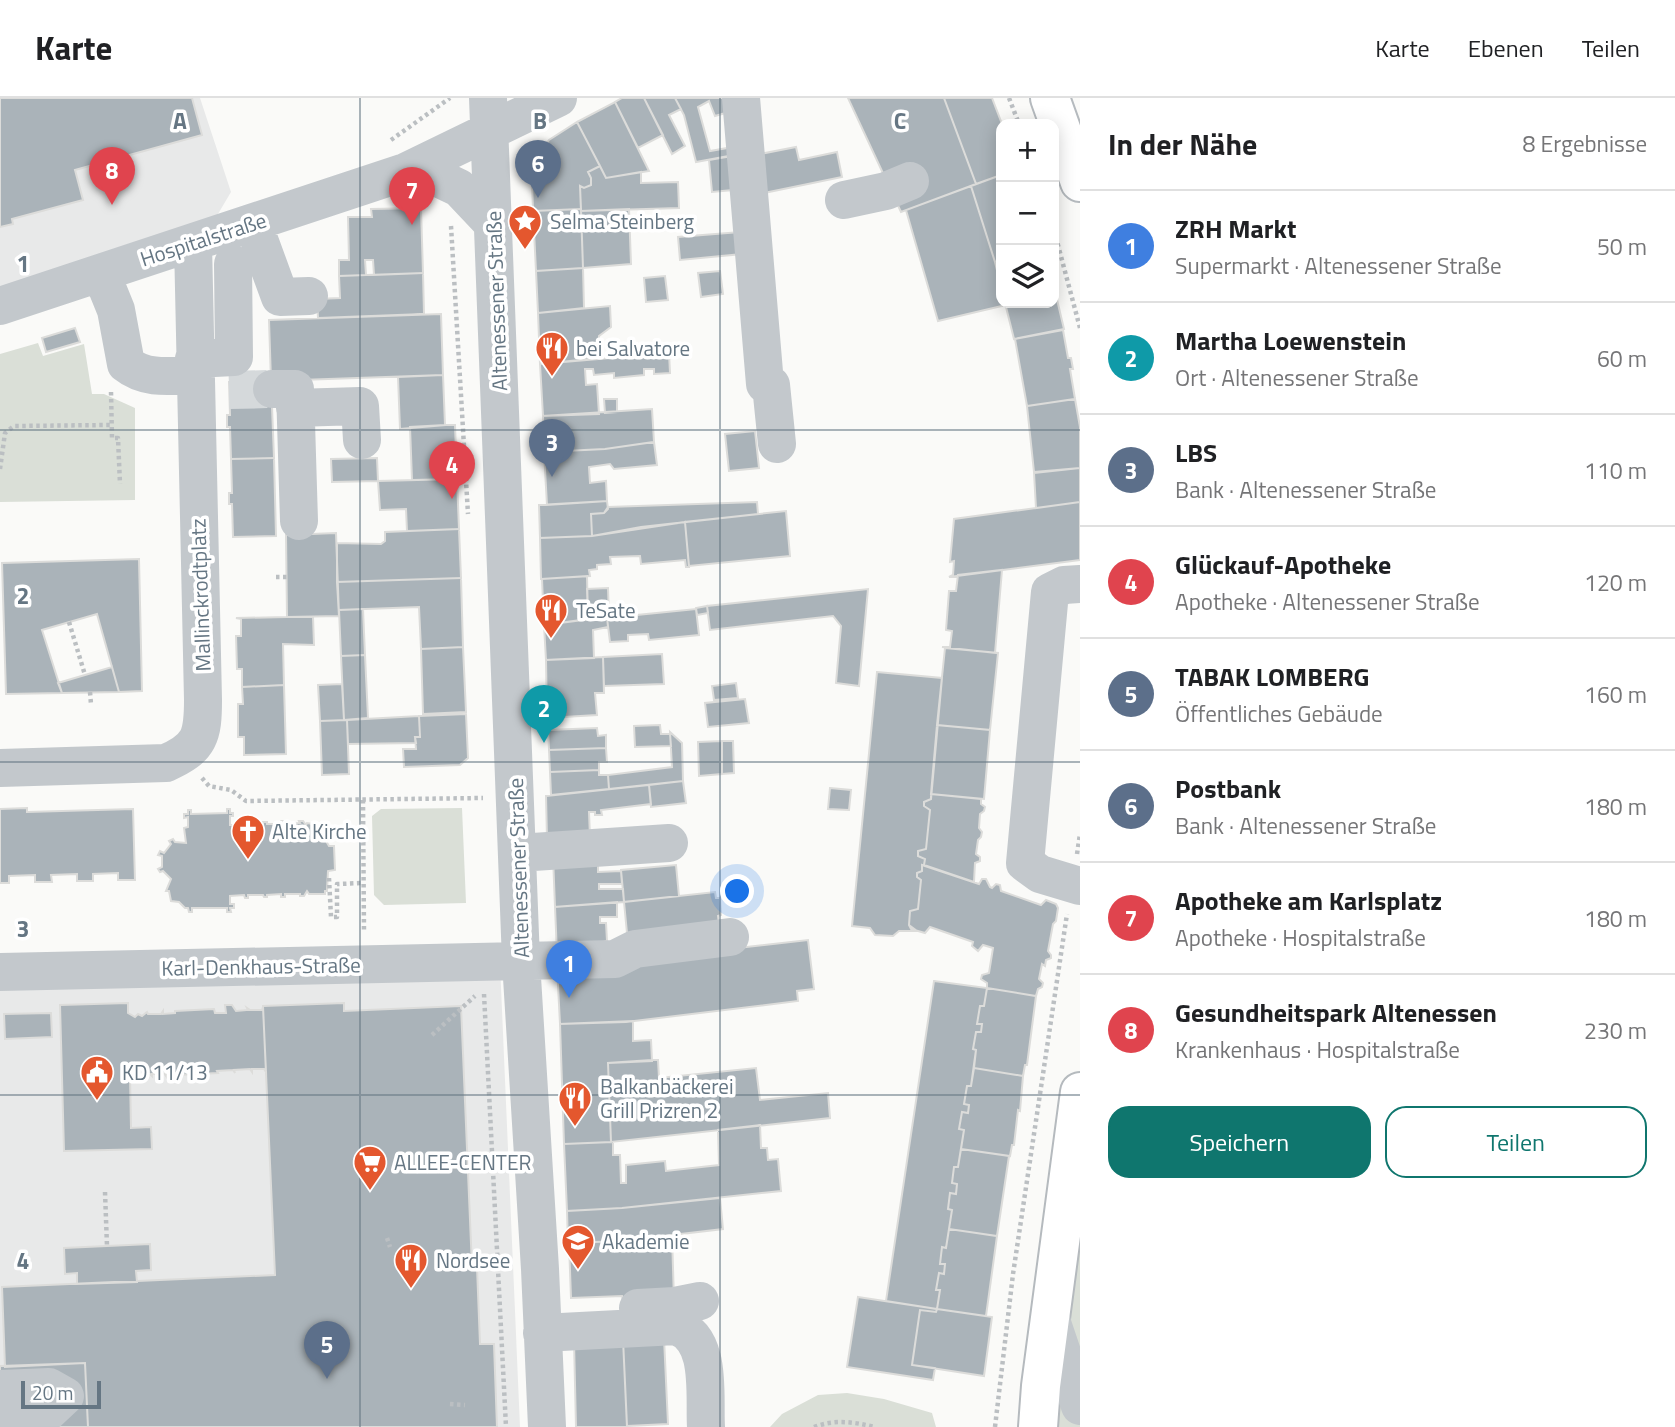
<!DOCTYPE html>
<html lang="de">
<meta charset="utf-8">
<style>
body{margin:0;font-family:"Titillium Web",sans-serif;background:#f6f6f6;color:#202124}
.controls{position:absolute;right:21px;top:21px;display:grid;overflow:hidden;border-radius:14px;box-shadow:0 4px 18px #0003}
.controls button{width:63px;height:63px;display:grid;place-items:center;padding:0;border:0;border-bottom:2px solid #e0e0e0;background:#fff;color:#202124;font:35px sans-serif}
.scale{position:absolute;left:21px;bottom:18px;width:80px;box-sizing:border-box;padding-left:7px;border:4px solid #657683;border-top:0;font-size:19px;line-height:24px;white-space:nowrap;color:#657683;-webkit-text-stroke:5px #fff;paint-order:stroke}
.you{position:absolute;left:738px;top:794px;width:24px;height:24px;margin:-18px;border:5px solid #fff;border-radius:50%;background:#1a73e8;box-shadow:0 0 0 10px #1a73e833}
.badge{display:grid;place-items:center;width:46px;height:46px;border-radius:50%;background:#0f766e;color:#fff;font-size:23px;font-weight:700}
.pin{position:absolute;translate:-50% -58px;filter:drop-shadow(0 2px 4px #0008)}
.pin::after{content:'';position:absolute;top:37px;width:24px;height:21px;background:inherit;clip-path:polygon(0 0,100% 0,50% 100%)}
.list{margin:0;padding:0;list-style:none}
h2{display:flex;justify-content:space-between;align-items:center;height:91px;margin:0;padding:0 28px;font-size:30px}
h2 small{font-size:23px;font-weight:400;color:#757577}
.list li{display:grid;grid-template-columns:46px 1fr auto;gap:21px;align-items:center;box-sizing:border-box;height:112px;padding:0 28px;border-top:2px solid #e0e0e0}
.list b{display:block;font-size:26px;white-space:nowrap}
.list p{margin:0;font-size:23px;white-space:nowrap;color:#757577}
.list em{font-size:23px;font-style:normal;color:#757577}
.actions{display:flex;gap:14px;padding:21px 28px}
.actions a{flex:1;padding:16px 0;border:2px solid #0f766e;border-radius:21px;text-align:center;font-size:24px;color:#0f766e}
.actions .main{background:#0f766e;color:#fff}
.icon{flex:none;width:38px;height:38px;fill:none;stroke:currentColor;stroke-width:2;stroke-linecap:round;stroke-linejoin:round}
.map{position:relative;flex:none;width:1080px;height:1329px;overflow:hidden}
header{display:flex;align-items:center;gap:42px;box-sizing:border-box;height:98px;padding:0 35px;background:#fff;border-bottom:2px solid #e0e0e0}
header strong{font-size:33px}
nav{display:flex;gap:38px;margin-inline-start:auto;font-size:24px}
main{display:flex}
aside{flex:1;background:#fff}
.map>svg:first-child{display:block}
</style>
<header>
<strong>Karte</strong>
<nav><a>Karte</a><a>Ebenen</a><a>Teilen</a></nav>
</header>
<main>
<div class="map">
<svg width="1080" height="1329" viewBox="0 0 1080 1329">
<rect width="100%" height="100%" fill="#fafaf8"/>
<path fill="#e8e9e9" d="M0,0H200L231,94L215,121L0,194Z
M500,866L520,1329H0V879Z"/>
<path fill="#dadfd7" d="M38,245L43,258L84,246L92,296H104L135,310V402L0,404V256Z
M462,710L466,805L384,807L374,797L372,718L381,711Z
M1080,1105V1329H1052Z
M847,1295L884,1301L932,1315L936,1329H770L782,1316L818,1297Z"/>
<path fill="#aab3b9" stroke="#dcdcda" stroke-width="2" d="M0,0H192L202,37L75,72L83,102L12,121L13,126L0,129Z
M622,0H644L663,37L638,50L615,4Z
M644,0H675L681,11L669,17L685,48L672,56Z
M675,0H727L729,14L715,18L709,3L698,9L710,53L733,49L734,57L696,64L684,17Z
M848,0H944L976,86L901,114Z
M944,0H992L1002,26L1001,77L976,86Z
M615,4L649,73L606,80L577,24Z
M577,24L600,68L588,74L591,80V87L584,90L580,88L581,111L533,113L532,83L534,69L540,55L549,42Z
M796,49L799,62L837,54L842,79L764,95L760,56Z
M732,58L733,92L712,94L709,62Z
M600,68L606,80L641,74V85L678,84L679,110L581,113L580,88L584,90L591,87V80L588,74Z
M1001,77V162L995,164L971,88Z
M971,88L995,164L1001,189V205L1006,207L938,223L906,112Z
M421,110L423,175L374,177L373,162H365L366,177L339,178V162H349L348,119H372L371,111Z
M581,111L583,170L536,173L533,113Z
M629,111L631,166L583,170L581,113Z
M740,134L742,156L680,162L678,139Z
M1001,162V189L995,164Z
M583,170L584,210L538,215L536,173Z
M720,173L723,196L701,199L698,175Z
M423,175L424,216L318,220L317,201L340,200L339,178Z
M665,178L668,202L646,204L644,180Z
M1054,189L1064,231L1014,241L1005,205H1054Z
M610,208L611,229L599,238L600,260L540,266L538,215Z
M441,216L443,277L271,283L269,222Z
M75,230L80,244L46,254L42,240Z
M1063,232L1068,260H1071L1073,271H1070L1075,301L1027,308L1015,241Z
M669,255L670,275L654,276V271H644V277L614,280V275L594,277L593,271H585L586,287L597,286L599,316L543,318L540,266Z
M443,277L445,327L400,331L398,279Z
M271,283L274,360L231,361L230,329H227V317H230L229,284Z
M604,301H617V314L605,315Z
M1075,301L1080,329V370L1034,374L1027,308Z
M652,311L654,344L605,351L544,354L543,318Z
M445,327H455L457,381L412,382L410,329Z
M755,333L759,370L729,373L725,336Z
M654,344L657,367L614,371L610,366L589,369L590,385L606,383L607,403L547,407L544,354L605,351Z
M274,360L276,438L233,439L232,406H229V395H232L231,361Z
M377,360L378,383L332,384L331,361Z
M1080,370V404L1036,410L1034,375Z
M457,381L459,431L407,433L406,411L380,412L378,383Z
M607,403L608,411L604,415L591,416L592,438L540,440L539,407Z
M757,404L758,416L641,429L592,438L591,416L604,415L608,409Z
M1080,404V462L949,479L953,477L954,463L950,464L954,421Z
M786,413L790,458L689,468L685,424Z
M685,424L689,469H686L685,462L641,466L640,458L610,459L611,466L597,467V471L589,472L590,478L541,481L540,440L592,438Z
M459,431L461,480L337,484V445L381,446L385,443V434Z
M336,435L339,518L287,519L286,437Z
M139,461L142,593L119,594L97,516L42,532L62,595L6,596L2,465Z
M1002,472L995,555L942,549H950L952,533L946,532L949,493H956L958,477Z
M587,478L588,521L544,527L542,481Z
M461,480L463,549L421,551L419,509L339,512V518L337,484Z
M608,490L609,519L588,521L587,491Z
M868,491L859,588L836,585L841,528L833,518L710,532L707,508Z
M707,508L708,515L697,517L696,510Z
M363,511L365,557L341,558L339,512Z
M696,511L699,537L649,542L648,536L628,537V543L610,544L607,520Z
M287,519H313L314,547L283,546L284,587L242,589V571H237L236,538H241V521L236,520Z
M607,519L608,529L593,532L594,560L546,562L544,527Z
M463,549L466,614L423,616L421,551Z
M945,550L998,555L990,632L937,627Z
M662,556L664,586L604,588L603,559Z
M365,557L368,620L344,622L341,558Z
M603,559L604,595H595L597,617L547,620L546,562Z
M112,569L119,594L62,595L58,585Z
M877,574L942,580L931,701L924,704V708L930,712L926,751L918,753V758L925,761L924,767H922V773L917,775V779L921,782L918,811L910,813L909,827L917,833H899L893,838L875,837L870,830L852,828Z
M736,585L738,600L714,602L712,588Z
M342,586L344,622H347L320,623L318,587Z
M284,587L286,656L244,657V639H238V606H243L242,589Z
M745,601L749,625L708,629L705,605Z
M466,616L468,660L460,667L404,669L403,651H416L415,639H420L419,618Z
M419,618L420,639H415L416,645L348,646L347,622Z
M347,622L349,676L322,677L320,623Z
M660,627L661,636H670L671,648L635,649L634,628Z
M937,627L990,632L984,701L931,696Z
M597,630L598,638L606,637V650L549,652L548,632Z
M670,634L682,645L683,683L609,691L608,677L672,669Z
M722,643H733L734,675L722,676Z
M722,643V676L699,678L698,644Z
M606,650L607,664H599V672L550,674L549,652Z
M599,672V677H608L609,691L551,697L550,674Z
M683,683L686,705L651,709L649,687Z
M649,687L651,706L601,712L602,717H595V714H589L590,739L547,741L546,698Z
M830,690L851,692L849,712L828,711Z
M931,696L981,701V706L985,709L984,713L980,716L979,730L982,734L981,739L978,742L976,756L980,759V763L975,765L974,784L924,767L925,761L918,758V753L926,751L930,712L924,708V704L931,701Z
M27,710V714L133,711L135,782H118V775L93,776V783H77V776L51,777L52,784H35V777L9,778V785H0V711Z
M227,711H230V715H233V718H230V727H244V724H247V727L263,726V724H267V726H281V723H284L285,726L300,725L299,723H303L306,727L307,725L320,727V724H323L326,727V743L329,748H334L335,772L328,773L327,793H325V796H309L307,793L304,798H300V796H285V799H281V796L267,797V799H264L263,797H248V800H245L244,797L230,798V806H234V810H230L231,814H227V810H192V814H189L188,810H185L179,804L171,803L169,793H166L171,781L163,773L160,774L158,771L162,769V758L158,757L160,753L164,755L171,746L169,743L173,741L175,744L186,745L184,730L188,729V719L184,720V716H188V712H191V716L227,715Z
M598,756V774L621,773L622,786H599V791H623L624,804L555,809L553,758Z
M676,767L679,798L624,804L621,772Z
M922,767L979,786L982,781H986L990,789L992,790L996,786L1000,787L1001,793L1041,807L1046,802L1056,806L1058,810L1056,823L1053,826L1048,853L1051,857V860L1046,862L1045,868L1042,866L1039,881L1043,885L1042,889L1038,891L1036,898L987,890V885L981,881L982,877L989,875L993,850L983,847L978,853L972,848L973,844L930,829L925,835L911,831L909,827L910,813L918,811L921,782L917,779V775L922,773Z
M715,794L716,800H720L721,817L718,818L719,826L627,835L624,804Z
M617,804V819H600V825H606L607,843L557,856L555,809Z
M808,842L814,891L797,893L798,903L626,924L560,926L557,868L614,864Z
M934,883L987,890L984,908H980L977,926H982L981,934H976L973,951L976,952L971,988H967L964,1006L969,1007L968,1015L962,1014L959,1031L964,1032L958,1069H954L952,1085L957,1086L956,1096L950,1095L948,1111L952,1112L946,1150L942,1149L940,1166H945L944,1176L939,1175L936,1192H940L937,1211L886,1203Z
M987,890L1036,898L1027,967H1025L1023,978L974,970L976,952L973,951L976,934H981L982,926H977L980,908H984Z
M128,905V915L135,919L138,916L142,918L147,914L148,916H161L163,913V916L175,915V913L214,911L215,915H226L225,907H232L236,913L248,912L247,910L250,912H262L263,909L266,974L264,971H252V974L250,971L234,972L235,975L233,972L217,973L218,975L177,977V975H166V978L164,975L152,976V978L150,976L130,977L131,1030L151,1029L152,1051L64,1053L60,907Z
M344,905V913L461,908L472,1169H477L480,1246H494L497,1329H88L85,1265L5,1269L2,1189L275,1177L263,908Z
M51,915L52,939L5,941L4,916Z
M633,923V943L651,942L652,963L608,965L611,1044L564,1046L560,926Z
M652,962H658L659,980L756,970L760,1002L828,995L830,1020L611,1044L608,965Z
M974,970L1023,978L1020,1013L1018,1012L1014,1047H1012L1010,1058L961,1051L964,1032L959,1031L962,1014L968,1015L969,1007L964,1006L967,988H971Z
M760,1027L761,1050H767L768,1062L778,1061L781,1093L622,1110L567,1113L564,1046L613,1044V1057H620L621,1085H626V1067L665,1063L666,1073L719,1067L718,1032Z
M961,1051L1009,1058L997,1138L949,1131L952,1112L948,1111L950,1095L956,1096L957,1086L952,1085L954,1069H958Z
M720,1100L723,1131L621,1143L568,1145L567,1113L622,1110Z
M949,1131L997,1138L986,1218L937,1211L940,1192H936L939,1175L944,1176L945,1166H940L942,1149L946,1150Z
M672,1138L674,1202L623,1203L622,1198L571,1200L569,1145L621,1143Z
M150,1146L151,1172L136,1173L137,1184L77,1186V1175L65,1176L64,1150Z
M858,1199L937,1211L936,1214L920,1212L912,1267L935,1270L933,1282L847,1269Z
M937,1211L992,1219L984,1278L912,1267L920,1212L936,1214Z
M664,1240L668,1326L627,1328L623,1241Z
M623,1241L627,1329H576L574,1243Z
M85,1265L88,1329H0V1268Z"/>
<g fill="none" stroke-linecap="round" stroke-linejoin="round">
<path stroke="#d5d9db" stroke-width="38" stroke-dasharray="38 19" stroke-linecap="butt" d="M229,292L272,291"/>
<defs>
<path id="major" d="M1050,0L1080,84
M1038,1329L1041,1288L1080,994"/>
</defs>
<use href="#major" stroke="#b5babe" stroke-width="42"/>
<path stroke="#bbbfc2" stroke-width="4.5" stroke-dasharray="3.5 3.5" stroke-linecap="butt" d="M1009,0L1019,26
M391,42L450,0
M451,128L468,416
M1054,132L1080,230
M111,294L112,340H118L120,386
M0,371L5,335L14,328L111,327
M276,479H287
M69,524L85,577
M90,594L91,606
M202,680L209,688L231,692L246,703L483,700
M363,702L364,834
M1077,756L1080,736
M329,780L331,819H337V786L363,785
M484,896L506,1329
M432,937L475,898
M105,1094L107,1148
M387,1140L390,1149
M450,1306L465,1307
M814,1329C835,1321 854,1324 875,1329
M995,1329L1013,1176L1067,816"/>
<path stroke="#c3c8cc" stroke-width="38" d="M488,0L521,863L540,1171L547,1329
M741,0L765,286L771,287L777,346
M405,74L436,79L459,90L493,126
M844,102L886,93L910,83
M253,125L280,199L309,198
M101,175L116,212L126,266C146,282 170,278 195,277
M0,208L405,74L558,0
M194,261L234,259L233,166
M272,291H295L299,423
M295,310L360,308L362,342
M1080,486L1064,487L1050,494L1025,765L1040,776L1080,788
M0,670L166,665C200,650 203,638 203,602L193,145
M518,755L669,745
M0,874L615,861L635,851L730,839
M638,1210L675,1208L700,1203
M1051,1222L1080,1308
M542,1235L676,1228C713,1241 704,1297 706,1329
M0,1291L49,1289L65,1298L49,1313L0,1315"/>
<use href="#major" stroke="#fff" stroke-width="38"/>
</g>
<path fill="none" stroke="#657683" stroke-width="2" stroke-opacity="0.55" d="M360,0V1329M720,0V1329M0,332H1080M0,664H1080M0,997H1080"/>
<defs>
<symbol id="sight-pin" viewBox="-11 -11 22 30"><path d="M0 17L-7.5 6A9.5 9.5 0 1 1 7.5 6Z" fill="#e4572e" stroke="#fff"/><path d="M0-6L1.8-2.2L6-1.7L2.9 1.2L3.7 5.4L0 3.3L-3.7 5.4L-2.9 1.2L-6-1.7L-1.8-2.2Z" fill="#fff"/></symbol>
<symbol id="restaurant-pin" viewBox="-11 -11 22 30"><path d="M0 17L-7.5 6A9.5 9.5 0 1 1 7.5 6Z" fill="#e4572e" stroke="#fff"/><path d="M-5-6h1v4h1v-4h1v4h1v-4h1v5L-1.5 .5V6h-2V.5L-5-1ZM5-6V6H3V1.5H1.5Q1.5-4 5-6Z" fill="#fff"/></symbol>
<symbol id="church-pin" viewBox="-11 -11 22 30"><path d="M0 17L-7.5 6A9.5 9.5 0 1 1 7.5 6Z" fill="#e4572e" stroke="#fff"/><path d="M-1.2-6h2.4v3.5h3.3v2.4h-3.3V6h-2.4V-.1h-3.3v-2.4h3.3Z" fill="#fff"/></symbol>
<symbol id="civic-pin" viewBox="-11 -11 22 30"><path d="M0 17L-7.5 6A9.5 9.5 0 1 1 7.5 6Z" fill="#e4572e" stroke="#fff"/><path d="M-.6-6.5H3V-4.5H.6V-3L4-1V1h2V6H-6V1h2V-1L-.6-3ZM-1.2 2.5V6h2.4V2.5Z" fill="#fff"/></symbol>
<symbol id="supermarket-pin" viewBox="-11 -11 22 30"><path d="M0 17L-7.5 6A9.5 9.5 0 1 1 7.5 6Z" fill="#e4572e" stroke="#fff"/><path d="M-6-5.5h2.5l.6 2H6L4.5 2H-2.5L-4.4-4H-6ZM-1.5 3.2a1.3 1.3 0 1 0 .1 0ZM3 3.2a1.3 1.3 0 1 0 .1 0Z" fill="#fff"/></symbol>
<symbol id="university-pin" viewBox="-11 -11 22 30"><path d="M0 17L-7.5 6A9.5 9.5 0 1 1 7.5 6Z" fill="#e4572e" stroke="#fff"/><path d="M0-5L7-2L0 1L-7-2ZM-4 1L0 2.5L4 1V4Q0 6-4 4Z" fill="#fff"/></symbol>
</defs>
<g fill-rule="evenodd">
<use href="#sight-pin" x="506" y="104" width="38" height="52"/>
<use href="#restaurant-pin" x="533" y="231" width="38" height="52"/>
<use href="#restaurant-pin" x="532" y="493" width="38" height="52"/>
<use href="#church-pin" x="229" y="714" width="38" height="52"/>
<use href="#civic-pin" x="78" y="955" width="38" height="52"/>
<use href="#restaurant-pin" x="556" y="981" width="38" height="52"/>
<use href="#supermarket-pin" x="351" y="1045" width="38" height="52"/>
<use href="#university-pin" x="559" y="1124" width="38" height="52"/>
<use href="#restaurant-pin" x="392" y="1143" width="38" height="52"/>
</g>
<g text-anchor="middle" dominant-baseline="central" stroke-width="7" stroke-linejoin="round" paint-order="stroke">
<g font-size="21" fill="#657683" stroke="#fff" text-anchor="start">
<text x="550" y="123">Selma Steinberg</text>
<text x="576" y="250">bei Salvatore</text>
<text x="576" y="512">TeSate</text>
<text x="272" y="733">Alte Kirche</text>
<text x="122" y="974">KD 11/13</text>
<text x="600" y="988">Balkanbäckerei<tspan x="600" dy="24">Grill Prizren 2</tspan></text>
<text x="394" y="1064">ALLEE-CENTER</text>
<text x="602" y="1143">Akademie</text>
<text x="436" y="1162">Nordsee</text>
</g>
<g font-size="21" fill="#657683" stroke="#fff">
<text transform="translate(203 141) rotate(-18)">Hospitalstraße</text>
<text transform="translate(496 203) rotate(-92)">Altenessener Straße</text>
<text transform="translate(200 497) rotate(-92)">Mallinckrodtplatz</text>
<text transform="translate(518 770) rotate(-92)">Altenessener Straße</text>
<text transform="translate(261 868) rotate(-1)">Karl-Denkhaus-Straße</text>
</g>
</g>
<g font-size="23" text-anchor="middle" font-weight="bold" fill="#657683" stroke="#fff" stroke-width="7" stroke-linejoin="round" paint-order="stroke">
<text x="180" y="31">A</text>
<text x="540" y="31">B</text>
<text x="900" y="31">C</text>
<text x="23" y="174">1</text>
<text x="23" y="506">2</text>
<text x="23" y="839">3</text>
<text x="23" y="1171">4</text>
</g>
</svg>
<div class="controls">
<button>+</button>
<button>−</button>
<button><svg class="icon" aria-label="layers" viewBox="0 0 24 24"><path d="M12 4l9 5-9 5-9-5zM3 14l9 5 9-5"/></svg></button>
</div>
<div class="scale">20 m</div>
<div class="you"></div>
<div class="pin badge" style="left:569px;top:900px;background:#3f7fe0">1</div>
<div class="pin badge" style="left:544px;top:645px;background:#0f9aa8">2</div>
<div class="pin badge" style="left:552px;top:379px;background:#5c6f8a">3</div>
<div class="pin badge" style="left:452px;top:401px;background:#e0444e">4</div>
<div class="pin badge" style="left:327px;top:1281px;background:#5c6f8a">5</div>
<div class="pin badge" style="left:538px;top:100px;background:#5c6f8a">6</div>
<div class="pin badge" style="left:412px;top:127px;background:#e0444e">7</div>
<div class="pin badge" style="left:112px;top:107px;background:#e0444e">8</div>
</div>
<aside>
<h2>In der Nähe<small>8 Ergebnisse</small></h2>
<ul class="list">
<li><span class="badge" style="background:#3f7fe0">1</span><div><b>ZRH Markt</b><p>Supermarkt · Altenessener Straße</p></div><em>50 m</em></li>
<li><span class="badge" style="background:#0f9aa8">2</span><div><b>Martha Loewenstein</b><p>Ort · Altenessener Straße</p></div><em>60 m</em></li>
<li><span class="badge" style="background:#5c6f8a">3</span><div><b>LBS</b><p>Bank · Altenessener Straße</p></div><em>110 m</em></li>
<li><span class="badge" style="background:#e0444e">4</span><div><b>Glückauf-Apotheke</b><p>Apotheke · Altenessener Straße</p></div><em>120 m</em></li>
<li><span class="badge" style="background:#5c6f8a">5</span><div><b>TABAK LOMBERG</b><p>Öffentliches Gebäude</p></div><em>160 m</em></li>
<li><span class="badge" style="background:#5c6f8a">6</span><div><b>Postbank</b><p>Bank · Altenessener Straße</p></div><em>180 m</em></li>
<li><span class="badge" style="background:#e0444e">7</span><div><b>Apotheke am Karlsplatz</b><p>Apotheke · Hospitalstraße</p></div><em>180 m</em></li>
<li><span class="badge" style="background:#e0444e">8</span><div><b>Gesundheitspark Altenessen</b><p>Krankenhaus · Hospitalstraße</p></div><em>230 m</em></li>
</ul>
<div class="actions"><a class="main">Speichern</a><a>Teilen</a></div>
</aside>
</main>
